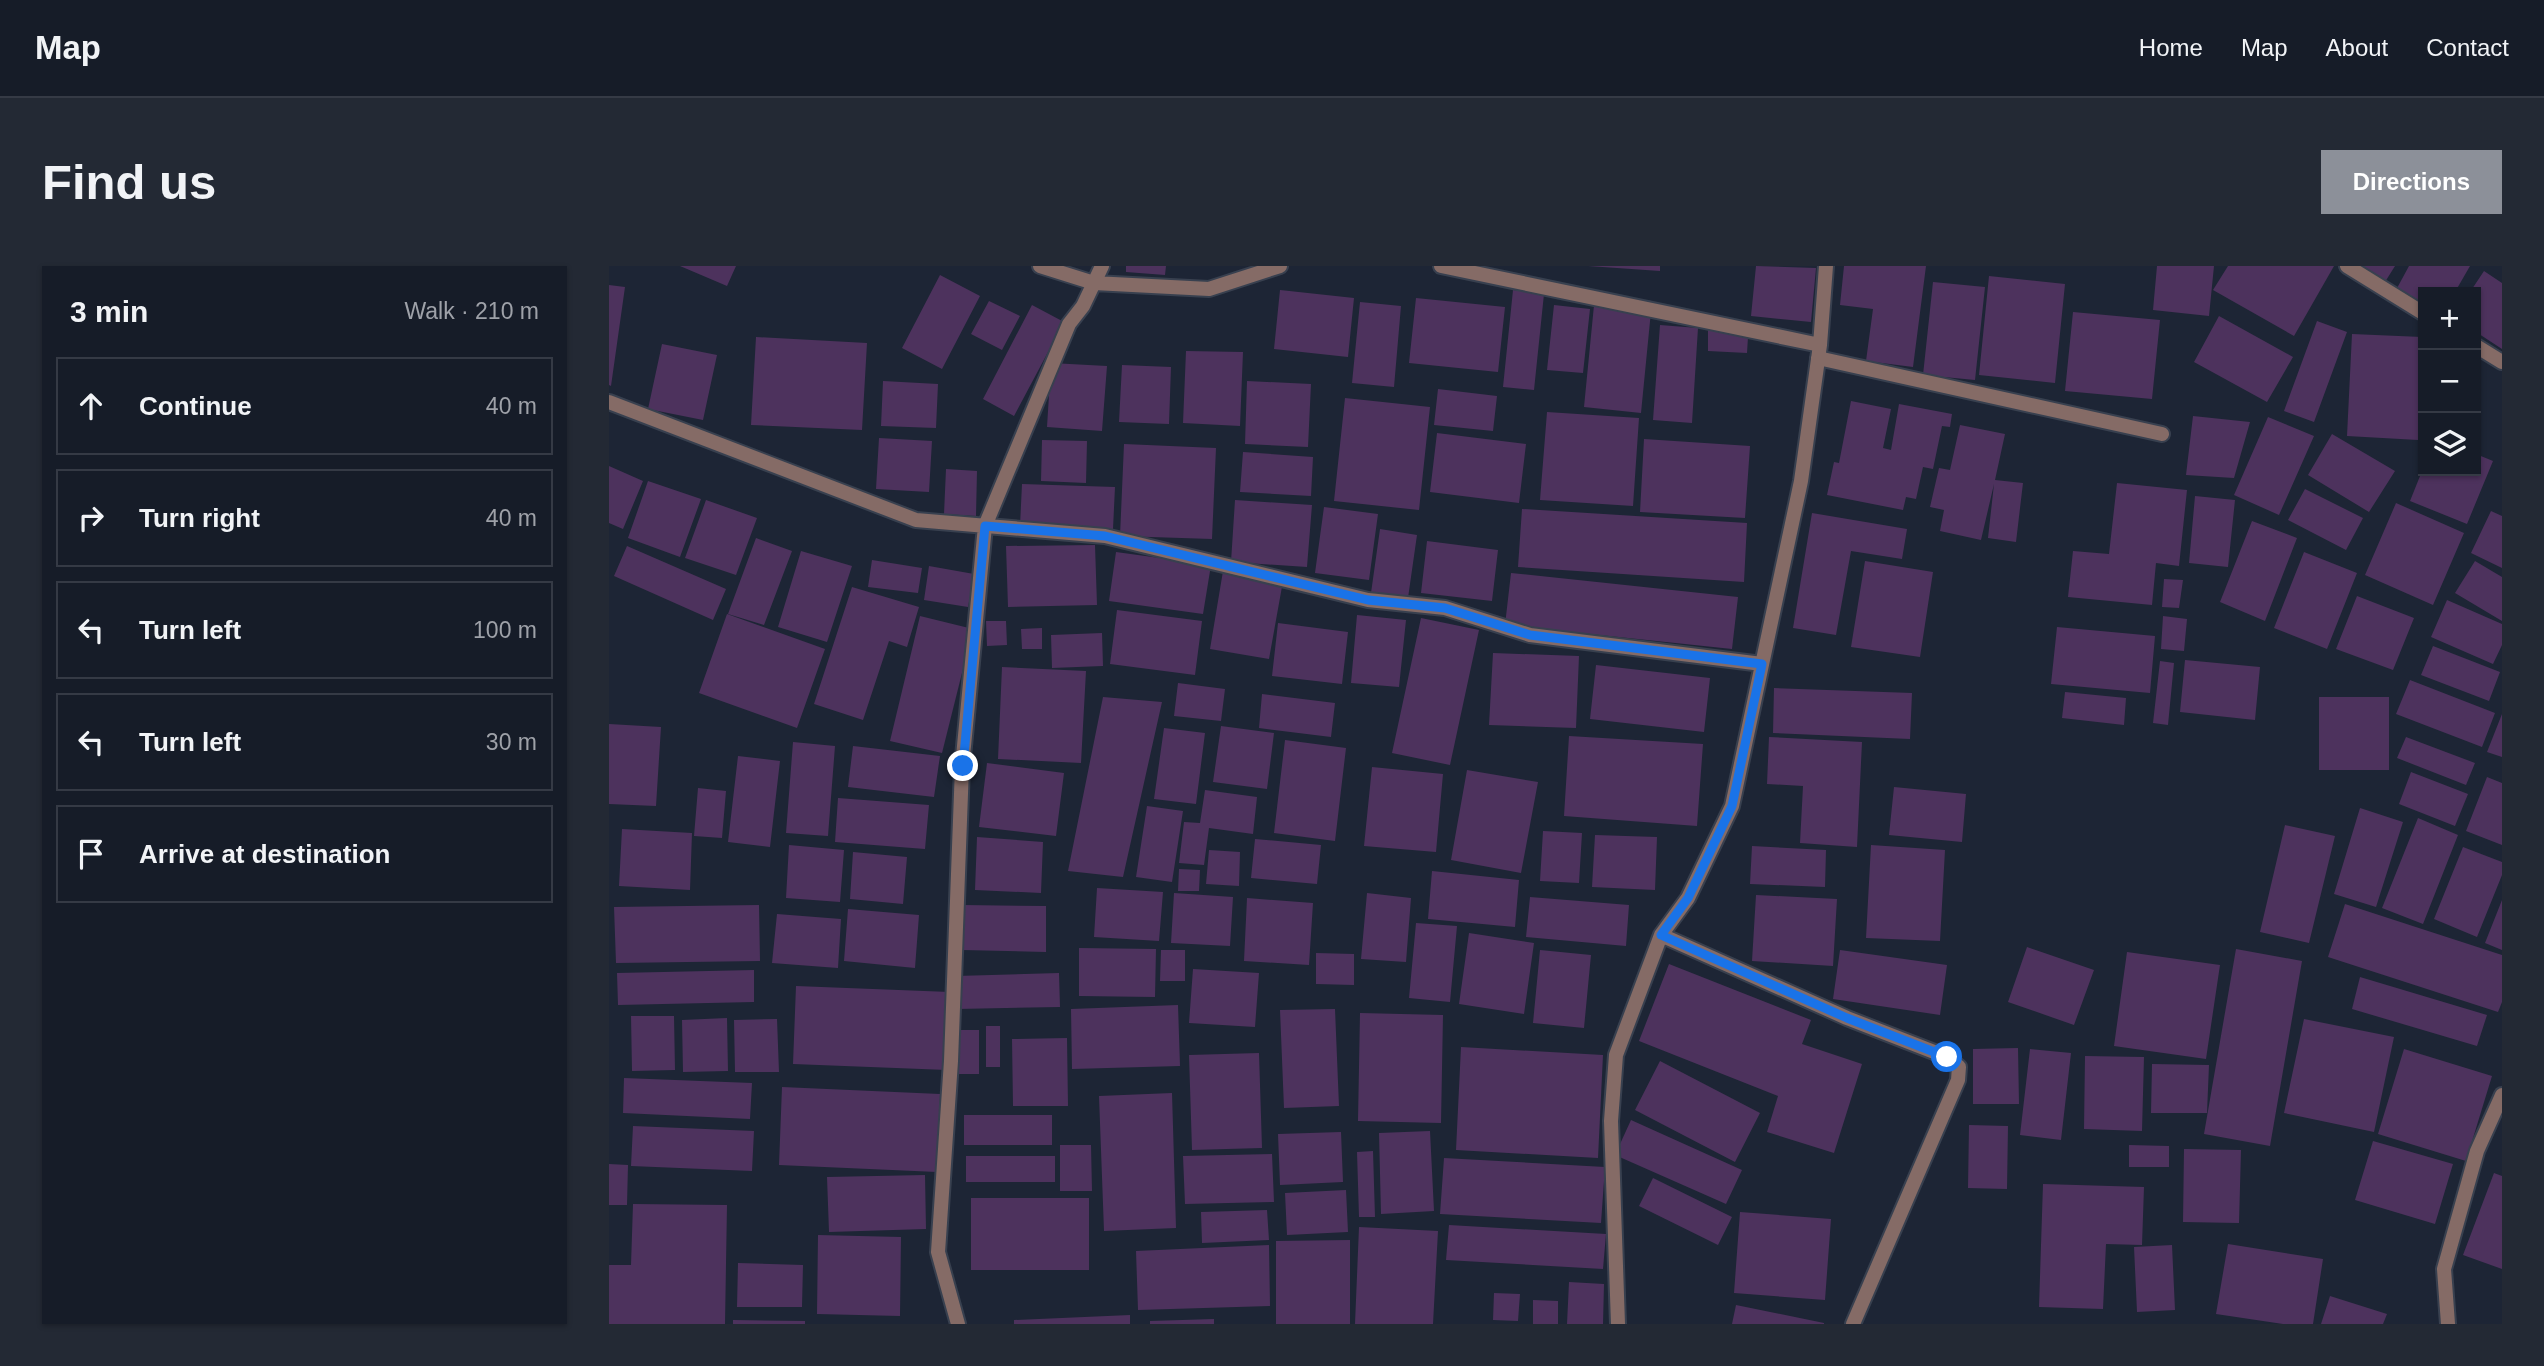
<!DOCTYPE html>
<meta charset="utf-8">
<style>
body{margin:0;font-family:Helvetica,sans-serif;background:#232934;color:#f1f3f6}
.controls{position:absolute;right:21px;top:21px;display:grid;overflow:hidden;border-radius:0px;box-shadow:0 2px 5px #0004}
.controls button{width:63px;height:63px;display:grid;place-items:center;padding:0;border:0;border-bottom:2px solid #353a45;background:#161c28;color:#f1f3f6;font:35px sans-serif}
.stop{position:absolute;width:21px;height:21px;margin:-16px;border:5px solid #1a73e8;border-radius:50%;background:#fff}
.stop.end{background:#1a73e8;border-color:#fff;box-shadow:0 2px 7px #0008}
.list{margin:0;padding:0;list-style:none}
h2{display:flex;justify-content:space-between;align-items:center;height:91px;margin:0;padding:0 28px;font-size:30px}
h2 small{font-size:23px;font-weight:400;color:#9ea1a8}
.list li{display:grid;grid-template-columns:46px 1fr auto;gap:21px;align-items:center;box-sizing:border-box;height:98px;margin:0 14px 14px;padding:0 14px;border:2px solid #353a45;border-radius:0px}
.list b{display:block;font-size:26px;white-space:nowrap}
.list em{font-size:23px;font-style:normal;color:#9ea1a8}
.icon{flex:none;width:38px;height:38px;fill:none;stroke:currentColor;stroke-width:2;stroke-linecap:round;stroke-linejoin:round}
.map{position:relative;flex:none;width:1893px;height:1058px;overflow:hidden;border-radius:0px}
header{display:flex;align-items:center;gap:42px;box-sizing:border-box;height:98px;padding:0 35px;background:#161c28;border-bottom:2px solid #353a45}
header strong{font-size:33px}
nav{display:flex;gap:38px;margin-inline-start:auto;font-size:24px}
.intro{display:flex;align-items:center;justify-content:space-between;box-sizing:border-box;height:168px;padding:0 42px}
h1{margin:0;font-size:49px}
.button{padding:18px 32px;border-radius:0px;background:#8c9099;color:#fff;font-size:24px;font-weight:700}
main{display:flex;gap:42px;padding:0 42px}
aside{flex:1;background:#161c28;border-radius:0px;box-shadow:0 2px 5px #0004}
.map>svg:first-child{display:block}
</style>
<header>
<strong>Map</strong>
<nav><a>Home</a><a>Map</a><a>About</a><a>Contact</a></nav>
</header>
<div class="intro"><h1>Find us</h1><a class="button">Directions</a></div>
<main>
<aside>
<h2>3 min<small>Walk · 210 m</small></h2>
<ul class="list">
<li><svg class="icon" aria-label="ahead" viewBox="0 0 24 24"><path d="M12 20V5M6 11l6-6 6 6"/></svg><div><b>Continue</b></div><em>40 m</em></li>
<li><svg class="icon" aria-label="right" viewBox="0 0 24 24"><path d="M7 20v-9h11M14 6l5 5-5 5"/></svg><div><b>Turn right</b></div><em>40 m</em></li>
<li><svg class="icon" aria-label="left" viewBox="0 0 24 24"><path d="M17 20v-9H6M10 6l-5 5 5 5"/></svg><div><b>Turn left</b></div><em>100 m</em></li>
<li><svg class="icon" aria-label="left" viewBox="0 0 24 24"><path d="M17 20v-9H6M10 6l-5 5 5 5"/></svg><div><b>Turn left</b></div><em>30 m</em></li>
<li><svg class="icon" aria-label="arrive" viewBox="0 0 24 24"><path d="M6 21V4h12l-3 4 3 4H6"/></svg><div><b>Arrive at destination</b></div></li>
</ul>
</aside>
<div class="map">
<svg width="1893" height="1058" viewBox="0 0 1893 1058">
<rect width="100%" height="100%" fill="#1d2535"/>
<path fill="#4d325d" d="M71,0H127L118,20Z
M517,0H557L556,9L517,6Z
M979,0H1051V5Z
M1147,0L1207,2L1202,56L1142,50Z
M1235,0H1317L1304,101L1257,95L1264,43L1231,39Z
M1548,0H1605L1600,50L1544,44Z
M1619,0H1725L1685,70L1604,24Z
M1750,0H1786L1776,16Z
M1800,0H1861L1846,26H1814V39L1787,24Z
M1875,5L1893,17V83L1867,66V26H1861Z
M331,9L371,30L333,103L293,82Z
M1380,10L1456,18L1446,117L1370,109Z
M1324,16L1376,21L1366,114L1314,109Z
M0,19L16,21L2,120L0,119Z
M671,24L745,32L739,91L665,83Z
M904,24L935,28L925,124L894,121Z
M986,29L1043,35L1032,147L975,141Z
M807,32L896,41L889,106L800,97Z
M380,35L411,50L393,84L362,68Z
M751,36L792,40L785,121L743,117Z
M423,39L455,56L405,150L374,133Z
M945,39L981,43L974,107L938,104Z
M1464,46L1551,54L1543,133L1456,125Z
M1610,50L1684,91L1658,136L1585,96Z
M1099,54L1140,55L1138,87L1099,85Z
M1708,55L1738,66L1705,156L1675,145Z
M1051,59L1089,62L1083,157L1044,154Z
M1743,68L1813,71L1809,174L1738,170Z
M147,71L258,77L253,164L142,159Z
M53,78L108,89L94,154L39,143Z
M577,85L634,86L631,160L574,157Z
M442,97L498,100L493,165L438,161Z
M513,99L562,101L560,158L510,156Z
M274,115L329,118L327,162L272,160Z
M638,115L702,118L699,181L636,178Z
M829,123L888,130L884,165L825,159Z
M736,132L821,141L810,244L725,235Z
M1242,135L1282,143L1274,182L1282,184L1290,138L1343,148L1341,161L1333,160L1324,203L1314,201L1307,233L1297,231L1294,244L1218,229L1225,196L1230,197Z
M938,146L1030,152L1024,240L931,234Z
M1584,150L1641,156L1625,212L1577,209Z
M1659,151L1705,170L1670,249L1625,229Z
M1351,159L1396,168L1386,214L1414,217L1407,276L1379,272L1385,218L1372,274L1331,265L1335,244L1321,241L1330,202L1341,204Z
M828,167L917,178L910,237L821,226Z
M1723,168L1786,205L1760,246L1699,209Z
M270,172L323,175L320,226L267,223Z
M1035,173L1141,180L1136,252L1031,246Z
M433,174L478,175L477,217L432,215Z
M515,178L607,182L603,273L511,270Z
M634,186L704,191L702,230L631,226Z
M1867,188L1884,195L1858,258L1801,235L1813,205H1867Z
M0,200L34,215L14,263L0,257Z
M337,203L368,205L367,250L335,248Z
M39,215L92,233L71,291L19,272Z
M1508,217L1578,224L1570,300L1547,297L1543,339L1459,331L1464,285L1500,288Z
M413,218L506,221L504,263L411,260Z
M1696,223L1754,252L1737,284L1679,254Z
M1586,230L1626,234L1619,301L1580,297Z
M97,234L148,252L127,309L76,292Z
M626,234L703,239L698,301L622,296Z
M1787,237L1855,267L1824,339L1756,309Z
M715,241L769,248L760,314L706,307Z
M913,243L1138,257L1135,316L909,301Z
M1882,245L1893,250V302L1862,287Z
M1203,247L1298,263L1293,293L1242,285L1227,369L1184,362Z
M1643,255L1688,272L1656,355L1611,336Z
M771,263L808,269L799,332L762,327Z
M147,272L183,285L155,359L119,348Z
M818,275L889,284L883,335L812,327Z
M486,279L488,339L399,341L397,280Z
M18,280L117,323L104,354L5,310Z
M192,285L243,300L218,376L169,361Z
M507,286L602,299L594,348L500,335Z
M1695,286L1748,307L1718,383L1665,362Z
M263,294L313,302L309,327L259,321Z
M1256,295L1324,306L1311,391L1242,381Z
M1866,295L1893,311V355L1846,327Z
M320,300L365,308L359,341L315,334Z
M614,305L674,315L660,393L601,383Z
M902,307L1129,331L1123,383L896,359Z
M1555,313L1574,314L1570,342L1553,341Z
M243,321L310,341L298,381L280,375L254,454L205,438Z
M1748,330L1805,352L1784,404L1727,383Z
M1838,334L1893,358V379L1884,398L1822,371Z
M508,344L593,355L586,409L501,398Z
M118,348L216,383L188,462L90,427Z
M748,349L797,354L790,421L742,417Z
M311,350L364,363L333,487L281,475Z
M1554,350L1578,353L1575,385L1552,383Z
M812,352L870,364L841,499L783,487Z
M377,355H397L398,379L378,380Z
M669,357L739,366L733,418L663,410Z
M1448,361L1546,370L1541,427L1442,418Z
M433,362V383H413L412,363Z
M493,367L494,400L443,402L442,369Z
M1824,380L1891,406L1880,435L1812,409Z
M884,387L970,390L967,462L880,459Z
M1576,394L1651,401L1646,454L1571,446Z
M1551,395L1565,397L1559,459L1544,457Z
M987,399L1101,412L1095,466L981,453Z
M393,401L477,405L472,497L389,493Z
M1801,414L1886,447L1873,481L1787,448Z
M569,417L616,423L612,455L565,450Z
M1165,422L1303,427L1301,473L1164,467Z
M1456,426L1517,432L1515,459L1453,452Z
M653,428L726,437L722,471L650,462Z
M494,431L553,436L514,611L459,605Z
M1710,431H1780V504H1710Z
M1893,448V491L1878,486Z
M0,458L52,461L47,540L0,538Z
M612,460L665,467L658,523L604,516Z
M555,462L596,467L587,538L545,533Z
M960,470L1094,478L1088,560L955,550Z
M1160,471L1253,476L1248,581L1191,577L1194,520L1158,518Z
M1797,471L1866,497L1857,519L1788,492Z
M676,474L737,482L726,575L665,567Z
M184,476L226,480L219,570L177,567Z
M244,480L331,490L325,531L239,521Z
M129,490L171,495L161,581L119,576Z
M378,497L455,507L447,570L370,561Z
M763,501L834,508L827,586L755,580Z
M858,504L929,516L912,607L842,594Z
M1802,506L1859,528L1846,560L1790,538Z
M1878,511L1893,517V579L1857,565Z
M1285,521L1357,528L1353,576L1280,569Z
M89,522L117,525L113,572L85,570Z
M596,524L648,531L644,568L600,562L595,599L570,597L575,556L591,557Z
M229,532L320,539L316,583L226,576Z
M538,540L574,545L563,616L527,611Z
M1751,542L1794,556L1767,641L1725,628Z
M1809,552L1849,569L1814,658L1773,642Z
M1676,559L1726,570L1700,677L1651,666Z
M13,563L83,567L81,624L10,620Z
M934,565L973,567L970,617L931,615Z
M986,569L1048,571L1046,624L983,621Z
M368,571L434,576L432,627L366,624Z
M646,573L712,579L708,618L642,612Z
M180,579L235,584L231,636L177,632Z
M1262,579L1336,584L1331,675L1257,672Z
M1143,580L1217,584L1216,621L1141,618Z
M1854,581L1893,596V609L1868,671L1825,653Z
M600,584L631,586L630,620L597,618Z
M244,586L298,591L294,638L241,633Z
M570,603L591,604L590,625H569Z
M823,605L910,614L906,661L819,653Z
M488,622L554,626L550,675L485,671Z
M565,627L624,631L621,680L562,677Z
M758,627L802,632L797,696L752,693Z
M1147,629L1228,633L1224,700L1143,695Z
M921,631L1020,639L1017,680L917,671Z
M638,632L704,637L700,699L635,695Z
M1893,634V684L1876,677Z
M1736,638L1893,689V736L1889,746L1719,691Z
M150,639L151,695L7,697L5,641Z
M353,639L437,640V686L353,684Z
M239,643L310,649L306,702L235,695Z
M168,648L232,653L229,702L163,697Z
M807,657L848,660L841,736L800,732Z
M860,667L925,677L915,748L850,738Z
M1418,681L1485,704L1465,759L1399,736Z
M470,682L547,683L546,731L470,730Z
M1627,683L1693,695L1661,880L1595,868Z
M552,684H576V715H551Z
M931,684L982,689L975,762L924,757Z
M1231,684L1338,699L1331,749L1224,733Z
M1518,686L1611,699L1597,793L1505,780Z
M707,687L745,688V719L707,718Z
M1060,698L1202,754L1193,778L1253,798L1225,887L1158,866L1169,830L1030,775Z
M584,703L650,707L646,761L580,757Z
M145,704V736L9,739L8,707Z
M450,707L451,741L348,743L347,710Z
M1751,711L1878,749L1868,780L1743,743Z
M187,720L341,726L338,804L184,798Z
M569,739L571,800L463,803L462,743Z
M726,743L730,840L675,842L671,744Z
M751,747L834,749L832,857L749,855Z
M22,750H65L66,804L23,805Z
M118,752L119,805L74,806L73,754Z
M168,753L170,806H126L125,754Z
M1695,753L1785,771L1765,866L1675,847Z
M377,760H391V801H377Z
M348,764H370V808H348Z
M458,772L459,840H404L403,773Z
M852,781L994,789L989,892L847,884Z
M1409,782L1410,838H1364V783Z
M1421,783L1462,787L1452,874L1411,869Z
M1795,783L1883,810L1857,895L1769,868Z
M650,787L653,882L583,884L580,789Z
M1476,790L1535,791L1533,865L1475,863Z
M1051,795L1151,847L1126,896L1026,844Z
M1543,798L1600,799L1598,847H1542Z
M15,812L143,817L141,853L14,847Z
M173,821L331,828L328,906L170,899Z
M563,827L567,962L495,965L490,830Z
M355,849H443V879H355Z
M1022,854L1133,904L1117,938L1006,889Z
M1360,859L1399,860L1398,923L1359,922Z
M24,860L145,865L143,905L22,900Z
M821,865L825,945L772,948L770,867Z
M732,866L734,916L671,919L669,868Z
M1764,875L1844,898L1826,958L1746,934Z
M451,879H482L483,925H451Z
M1520,879L1560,880V901H1520Z
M1575,883L1632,884L1630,957L1574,956Z
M764,885L766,951H750L748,886Z
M663,888L665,936L576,938L574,890Z
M357,890H446V916H357Z
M835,892L996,901L992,957L831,948Z
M0,898L19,899L18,939H0Z
M1885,907L1893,910V1003L1854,989Z
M316,909L317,963L220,966L218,911Z
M1044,912L1123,951L1109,979L1030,940Z
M1434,918L1535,921L1533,979L1497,978L1494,1043L1430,1041Z
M737,924L739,966L678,969L676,927Z
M362,932H480V1004H362Z
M24,938L118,939L116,1058H0V999H22Z
M658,944L660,974L593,977L592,946Z
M1131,946L1222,953L1216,1034L1125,1027Z
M840,959L997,968L994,1003L837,994Z
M750,961L829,965L824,1058H746Z
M209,969L292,971L291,1050L208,1048Z
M741,974V1058H667V975Z
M1619,978L1714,993L1704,1058H1674L1607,1048Z
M660,979L661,1040L529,1044L527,985Z
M1563,979L1566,1044L1528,1046L1525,981Z
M129,997L194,999L193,1041H128Z
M960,1016L995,1018L994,1058H958Z
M885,1027L911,1028L909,1055L884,1054Z
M1721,1030L1778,1048L1774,1058H1712Z
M924,1034L949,1035V1058H924Z
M1127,1039L1215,1057V1058H1123Z
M521,1049V1058H405V1054Z
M605,1053V1058H541V1055Z
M124,1054L196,1055V1058H124Z"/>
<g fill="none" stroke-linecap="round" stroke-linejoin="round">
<defs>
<path id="street" d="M431,0L485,17L600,23L671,0
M832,0L1211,79
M1738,0L1814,47
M1867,80L1893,96
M1209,92L1553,168
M0,136L307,254L496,270L759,334L836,342L921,369L1153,398
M1052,669L1238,752L1338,791L1350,801L1349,814L1244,1058
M349,1058L329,986L342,795L353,501L376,260L460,58L474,40L493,0
M1009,1058L1002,855L1007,789L1052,669L1079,632L1123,540L1192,215L1211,79L1217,0
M1839,1058L1835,1003L1868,885L1893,829"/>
</defs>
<use href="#street" stroke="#38404f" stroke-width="18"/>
<use href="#street" stroke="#856b66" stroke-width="14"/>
</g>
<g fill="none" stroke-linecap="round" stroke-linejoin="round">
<path stroke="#1a73e8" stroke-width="9" d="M354,500L376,260L496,270L759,334L836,342L921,369L1153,398L1123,540L1079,632L1052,669L1238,752L1338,791"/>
</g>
</svg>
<div class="controls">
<button>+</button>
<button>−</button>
<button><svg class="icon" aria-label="layers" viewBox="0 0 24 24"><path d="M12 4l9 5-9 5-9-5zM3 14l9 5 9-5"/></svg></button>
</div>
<div class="stop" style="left:1338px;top:791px"></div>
<div class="stop end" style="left:354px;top:500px"></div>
</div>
</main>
